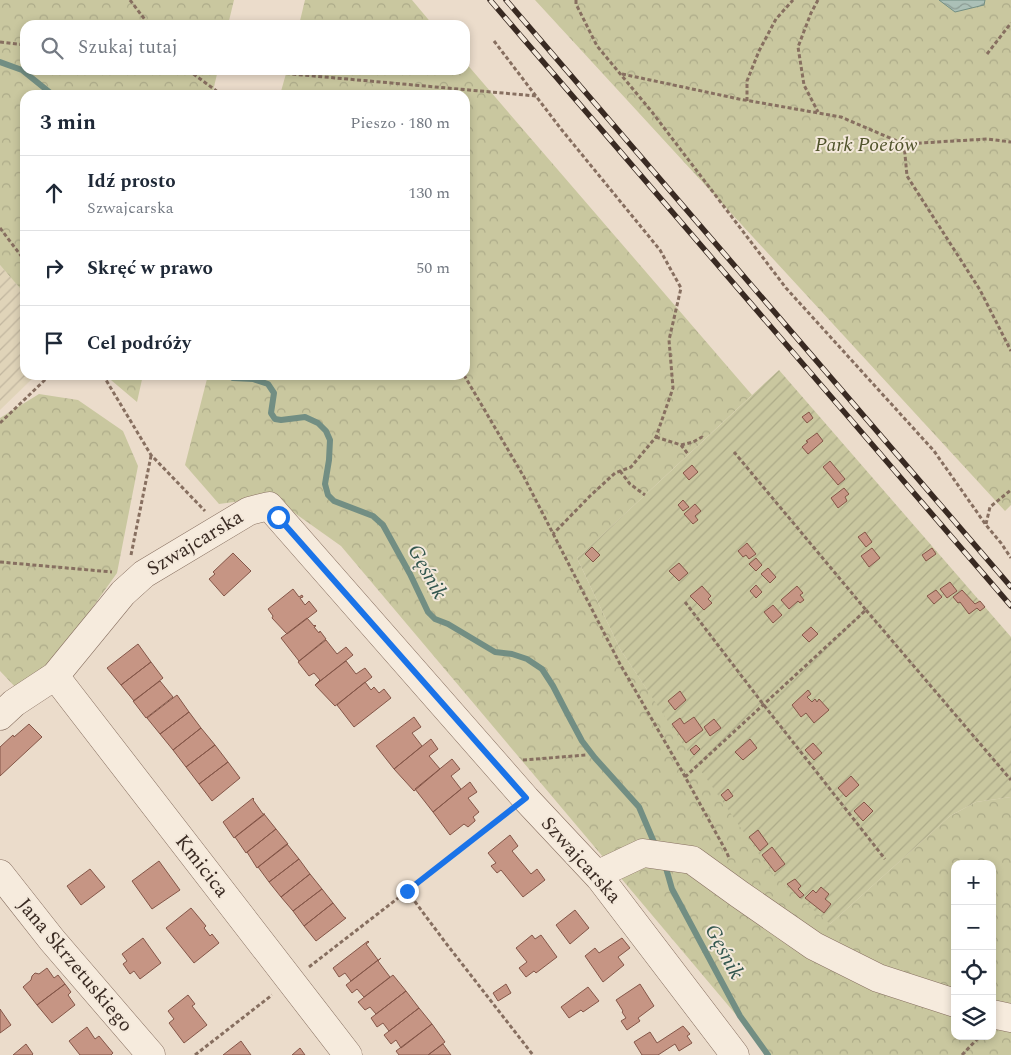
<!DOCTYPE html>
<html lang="pl">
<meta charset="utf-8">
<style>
body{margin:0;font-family:Spectral,serif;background:#f6f6f7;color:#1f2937}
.controls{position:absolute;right:15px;bottom:15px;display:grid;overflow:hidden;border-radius:10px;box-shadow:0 2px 8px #0003}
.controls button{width:45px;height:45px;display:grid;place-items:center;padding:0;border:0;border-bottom:1px solid #e0e1e3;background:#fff;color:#1f2937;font:25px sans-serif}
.stop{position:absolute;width:15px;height:15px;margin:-11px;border:4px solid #1a73e8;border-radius:50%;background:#fff}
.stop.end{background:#1a73e8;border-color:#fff;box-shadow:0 1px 5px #0008}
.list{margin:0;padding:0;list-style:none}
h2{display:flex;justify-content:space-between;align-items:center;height:65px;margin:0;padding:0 20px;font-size:21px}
h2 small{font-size:16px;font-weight:400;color:#747a83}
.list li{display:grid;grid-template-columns:32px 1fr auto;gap:15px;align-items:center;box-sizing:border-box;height:75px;padding:0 20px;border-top:1px solid #e0e1e3}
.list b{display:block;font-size:19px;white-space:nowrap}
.list p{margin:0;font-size:16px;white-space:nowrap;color:#747a83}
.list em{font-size:16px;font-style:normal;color:#747a83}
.icon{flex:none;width:28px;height:28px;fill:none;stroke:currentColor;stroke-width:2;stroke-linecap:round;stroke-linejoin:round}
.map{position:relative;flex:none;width:1011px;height:1055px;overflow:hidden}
.search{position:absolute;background:#fff;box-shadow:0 2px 8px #0003;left:20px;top:20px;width:450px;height:55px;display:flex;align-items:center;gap:12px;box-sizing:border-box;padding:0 18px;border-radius:15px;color:#747a83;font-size:19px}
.panel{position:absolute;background:#fff;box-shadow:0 2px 8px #0003;left:20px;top:90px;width:450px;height:290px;border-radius:15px}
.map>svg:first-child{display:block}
</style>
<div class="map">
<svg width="1011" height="1055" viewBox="0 0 1011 1055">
<defs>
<pattern id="farmland-furrows" width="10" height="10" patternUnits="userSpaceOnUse" patternTransform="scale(1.25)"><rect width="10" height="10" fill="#e0d4b9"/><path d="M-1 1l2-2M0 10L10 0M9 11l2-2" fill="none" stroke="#c1b69f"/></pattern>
<pattern id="forest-crowns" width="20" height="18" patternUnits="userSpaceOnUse" patternTransform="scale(1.25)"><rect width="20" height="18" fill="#c9c79f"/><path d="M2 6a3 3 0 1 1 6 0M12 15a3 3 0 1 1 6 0" fill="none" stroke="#adab89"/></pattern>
<pattern id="garden-furrows" width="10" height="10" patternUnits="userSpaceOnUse" patternTransform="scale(1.25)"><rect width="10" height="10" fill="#c9c79f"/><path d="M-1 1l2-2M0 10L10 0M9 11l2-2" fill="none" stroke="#adab89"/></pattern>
<pattern id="water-waves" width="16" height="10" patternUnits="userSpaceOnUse" patternTransform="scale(1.25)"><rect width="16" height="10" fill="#abc0b7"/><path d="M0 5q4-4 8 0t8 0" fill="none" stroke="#8c9c94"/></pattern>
</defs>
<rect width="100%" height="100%" fill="#ebdccb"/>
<path fill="url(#farmland-furrows)" d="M0,265L25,294V375H36L0,410Z"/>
<path fill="url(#forest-crowns)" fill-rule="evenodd" d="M0,0H234L228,25H25V70H218L212,95H25V294L0,265Z
M305,0H412L433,25H299Z
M535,0H1011V505L1005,511Z
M465,62L752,395L583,553L577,558L620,649L646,688L830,924L950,816L976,802L1011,797V1055H770L341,546L272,497L219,504L185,465L208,375H465V95H280L287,70H465ZM955,864H992V1036H955Z
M105,375H143L137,402Z
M39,394L78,400L123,431L138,466L117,573L53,663L18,690L0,671V418Z"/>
<path fill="url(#garden-furrows)" d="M779,370L1011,637V797L976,802L950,816L830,924L775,877L697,765L620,649L577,558L583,553Z"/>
<path fill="url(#water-waves)" stroke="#728e83" d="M939,0H985L984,5L955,12Z"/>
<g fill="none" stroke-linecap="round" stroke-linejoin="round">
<path stroke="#728e83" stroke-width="6" d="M0,62L22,70L53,95
M231,375L233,378L253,379L268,384L274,393L271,413L275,419L281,420L305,417L318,423L326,431L330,440L329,460L325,484L328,495L334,501L373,516L383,525L410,574L428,612L435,619L448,624L495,652L512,654L527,659L542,669L553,686L567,713L582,741L595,758L639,807L656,847
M664,863L666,868L672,889L740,1016L768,1055"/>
</g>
<path fill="#c69584" stroke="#845648" d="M809,412L813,418L807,423L802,417Z
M817,433L823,441L808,454L802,447L808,442L806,441Z
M830,461L845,479L838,485L823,467Z
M692,465L698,472L689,480L683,473Z
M844,488L849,494L845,497L847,501L838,508L831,498Z
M683,500L689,507L683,511L678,505Z
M695,504L701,511L695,516L698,520L693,524L684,514Z
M865,532L872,542L866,547L858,537Z
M747,543L756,554L749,559L746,555L743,557L738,551Z
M592,547L600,555L593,562L585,554Z
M872,548L880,558L869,567L861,556Z
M932,548L936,554L926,561L922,555Z
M233,553L251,571L224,596L209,579L215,574L213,572Z
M756,558L762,565L756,571L749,564Z
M679,563L688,573L679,581L669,571Z
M768,568L776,577L770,583L761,574Z
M950,582L957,591L947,598L940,589Z
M756,585L762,592L756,598L750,591Z
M702,586L711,596L708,599L712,603L704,610L690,596Z
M797,586L803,593L800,595L804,600L800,603L798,601L789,609L781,600Z
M293,589L299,597L302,595L303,597L300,598L305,605L309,601L317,611L287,634L272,618L273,616L268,609Z
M936,590L942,597L934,604L927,596Z
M962,590L975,604L980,601L985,607L980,611L977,608L969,614L960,602L958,603L953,597Z
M773,605L782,615L773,623L764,612Z
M307,618L314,626L315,625L316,626L314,627L319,633L320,631L326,639L299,661L281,638Z
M811,627L818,634L809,642L802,635Z
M326,640L337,654L346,647L353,655L315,685L320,680L314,673L309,676L298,662Z
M138,644L151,662L121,685L107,668Z
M346,661L356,674L365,668L372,677L335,706L315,685Z
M151,662L163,678L134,701L121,685Z
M160,681L173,697L146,718L133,701Z
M365,682L371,690L374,687L379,693L384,689L391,698L354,727L337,705Z
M808,690L811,694L807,697L812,702L815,699L817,702L819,699L829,710L814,723L806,713L801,717L792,705Z
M680,691L686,700L675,710L668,701Z
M177,695L189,712L160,734L147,718Z
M189,712L201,728L173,750L160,734Z
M414,717L421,727L412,733L422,746L394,769L376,746Z
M694,717L703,730L686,743L672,724L680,718L684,724Z
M714,719L721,728L710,736L704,727Z
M29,724L42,737L0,776V747L13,735L14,737Z
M201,728L215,745L186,767L173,750Z
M431,739L438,749L429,756L440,769L414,791L394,769Z
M750,739L757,748L743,760L735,752Z
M813,743L822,753L814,760L805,750Z
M215,745L228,762L199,784L186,767Z
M696,745L700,749L694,755L690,750Z
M452,759L460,769L451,776L461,789L433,812L415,789Z
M228,762L240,778L212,801L199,784Z
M851,776L859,785L846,797L838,788Z
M470,782L477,792L468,798L479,812L473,817L475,820V821L468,827L464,824L450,835L433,812Z
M728,789L733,796L726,801L721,795Z
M253,798L254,799L253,800L263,814H265L234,838L223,822Z
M864,802L873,811L863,821L854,811Z
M264,814L276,829L246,853L235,837Z
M276,829L288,844L257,868L247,852Z
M758,830L768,844L760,851L749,837Z
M510,835L518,846L512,851L531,874L537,869L545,880L523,897L501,870L497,873L491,866L496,863L488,853Z
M287,844L299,859L269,882L258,867Z
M772,847L785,864L775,872L762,855Z
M299,859L310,874L281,897L269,882Z
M159,861L180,890L152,909L132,881Z
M90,869L105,887L81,905L67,886Z
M310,874L322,889L293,911L281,897Z
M795,879L801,886L798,889L804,895L800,898L787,884Z
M821,887L829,894L825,899L831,904L824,913L805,898L813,890L816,893Z
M322,889L333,903L304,926L293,911Z
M333,903L344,917L346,918L316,941L304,926Z
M191,908L206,926L204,928L210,936L212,934L219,943L194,963L166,928Z
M575,910L589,928L570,944L556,925Z
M532,935L535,939L541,935L557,957L536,973L534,971L526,977L519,968L527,962L516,948Z
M143,938L161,963L140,979L134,971L130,974L123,964L127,961L122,954Z
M622,938L630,948L618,957L624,965L603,982L585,956L595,948L599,953Z
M368,941L369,942L366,944L378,960L351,981L345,973L339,977L333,968Z
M381,958L378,961L390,977L364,997L357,989L352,993L346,985Z
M47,968L54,978L58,975L65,984L37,1005L23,987L31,980L32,976L35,973L39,974Z
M393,975L406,991L376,1014L370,1007L365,1010L358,1002Z
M65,984L71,992L68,995L75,1005L52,1023L37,1005Z
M506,984L511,993L498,1001L493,993Z
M640,984L654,1006L638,1018L640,1021L627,1030L621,1021L626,1018L622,1012L623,1011L616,1000Z
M588,987L599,1001L583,1012L581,1010L569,1018L561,1007Z
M406,991L419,1008L389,1031L383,1023L377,1027L371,1018Z
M188,995L195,1004L192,1006L207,1025L184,1043L169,1023L174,1019L168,1011Z
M419,1008L432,1024L401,1048L396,1040L391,1044L384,1035Z
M0,1009L11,1025L0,1033Z
M432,1024L445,1042L428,1055H399L396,1051Z
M683,1026L690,1034L687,1036L692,1043L679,1051L675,1044L658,1055H642L634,1042L650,1032L657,1043Z
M87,1027L95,1039L99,1036L113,1053L111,1055H80L69,1041Z
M241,1041L251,1055H223Z
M26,1044L33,1054L32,1055H13Z
M443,1044L451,1055H428Z
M300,1048L305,1055H292Z"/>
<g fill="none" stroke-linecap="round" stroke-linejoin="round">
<defs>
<path id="minor" d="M55,676L348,1055
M0,716L14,703L55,676L123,593L144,574L249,511L269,506L526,799L600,878L735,1055
M0,874L52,940L151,1055
M600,878L607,870L643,853L692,860L739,894L814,946L878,978L955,1003
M992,1014L1011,1018"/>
</defs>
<use href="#minor" stroke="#876f60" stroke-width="29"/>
<path stroke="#876f60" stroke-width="3" stroke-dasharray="4 2.5" stroke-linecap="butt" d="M130,0L149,25
M576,0V4L597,46L652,112L786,288L934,451L986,525L1001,543L1011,558
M818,0L811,13L798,47L804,85L818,112
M494,41L561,129L660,250L681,288L669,340L673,388L656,437L631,467L615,473L590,496L553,534
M0,42L25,45
M987,54L1011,23
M188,70L222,95
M247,70L536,96
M622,74L739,99L841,117L904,144L987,139L1011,142
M747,101V81L759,51L776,19L793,0
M904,144L907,176L980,290L1011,351
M0,228L25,261
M103,375L151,455L205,511
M464,375L524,477L620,664L683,773L727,853L729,858
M0,423L50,375
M656,437L681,445L688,454
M681,445L693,442L702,437L704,439
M620,471L630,484L645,495
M986,524L990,507L1011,490
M131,555L151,456
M0,562L112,572
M685,602L763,704L885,859
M866,610L1011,780
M523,760L586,755
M685,777L866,610L734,452
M407,891L445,942L533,1055
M309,967L508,813
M195,1055L272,995
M962,1055L980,1036"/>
<use href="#minor" stroke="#f6ebdd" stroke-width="28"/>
<defs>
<path id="rail" d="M490,0L1011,606
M506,0L1011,587"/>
</defs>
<use href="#rail" stroke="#392a22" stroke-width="5.5"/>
<use href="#rail" stroke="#f3e8da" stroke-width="4" stroke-dasharray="11" stroke-linecap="butt"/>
</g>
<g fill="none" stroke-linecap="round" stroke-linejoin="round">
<path stroke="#1a73e8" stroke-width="6" d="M278,517L526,798L407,891"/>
</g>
<g text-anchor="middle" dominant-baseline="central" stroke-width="4" stroke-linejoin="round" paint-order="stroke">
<g font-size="20" font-style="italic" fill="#50532b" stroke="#f3e8da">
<text x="866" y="145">Park Poetów</text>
</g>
<g font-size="20" fill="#392a22" stroke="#f3e8da">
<text transform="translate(195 543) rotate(-31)">Szwajcarska</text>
<text transform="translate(581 860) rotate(48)">Szwajcarska</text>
<text transform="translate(202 866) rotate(52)">Kmicica</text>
<text transform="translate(75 965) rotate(50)">Jana Skrzetuskiego</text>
</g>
<g font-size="21" font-style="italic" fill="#33574f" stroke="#f3e8da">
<text transform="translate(427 572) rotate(61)">Gęśnik</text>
<text transform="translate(724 952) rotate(62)">Gęśnik</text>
</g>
</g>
</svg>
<div class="controls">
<button>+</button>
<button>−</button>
<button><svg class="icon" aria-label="locate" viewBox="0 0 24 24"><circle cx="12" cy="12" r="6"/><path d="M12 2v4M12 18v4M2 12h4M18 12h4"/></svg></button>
<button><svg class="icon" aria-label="layers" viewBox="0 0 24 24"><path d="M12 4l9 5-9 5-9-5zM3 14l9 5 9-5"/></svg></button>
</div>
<div class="stop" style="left:278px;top:517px"></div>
<div class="stop end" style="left:407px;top:891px"></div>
<div class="search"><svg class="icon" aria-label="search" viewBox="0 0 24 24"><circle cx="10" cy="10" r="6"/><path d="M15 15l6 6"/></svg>Szukaj tutaj</div>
<section class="panel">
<h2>3 min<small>Pieszo · 180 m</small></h2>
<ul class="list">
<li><svg class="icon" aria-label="ahead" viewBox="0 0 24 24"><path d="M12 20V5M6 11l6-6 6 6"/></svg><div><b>Idź prosto</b><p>Szwajcarska</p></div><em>130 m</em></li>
<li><svg class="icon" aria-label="right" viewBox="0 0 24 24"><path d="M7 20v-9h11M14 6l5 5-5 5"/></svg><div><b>Skręć w prawo</b></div><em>50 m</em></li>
<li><svg class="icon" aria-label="arrive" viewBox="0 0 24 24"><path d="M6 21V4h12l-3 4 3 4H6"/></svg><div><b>Cel podróży</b></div></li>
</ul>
</section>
</div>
